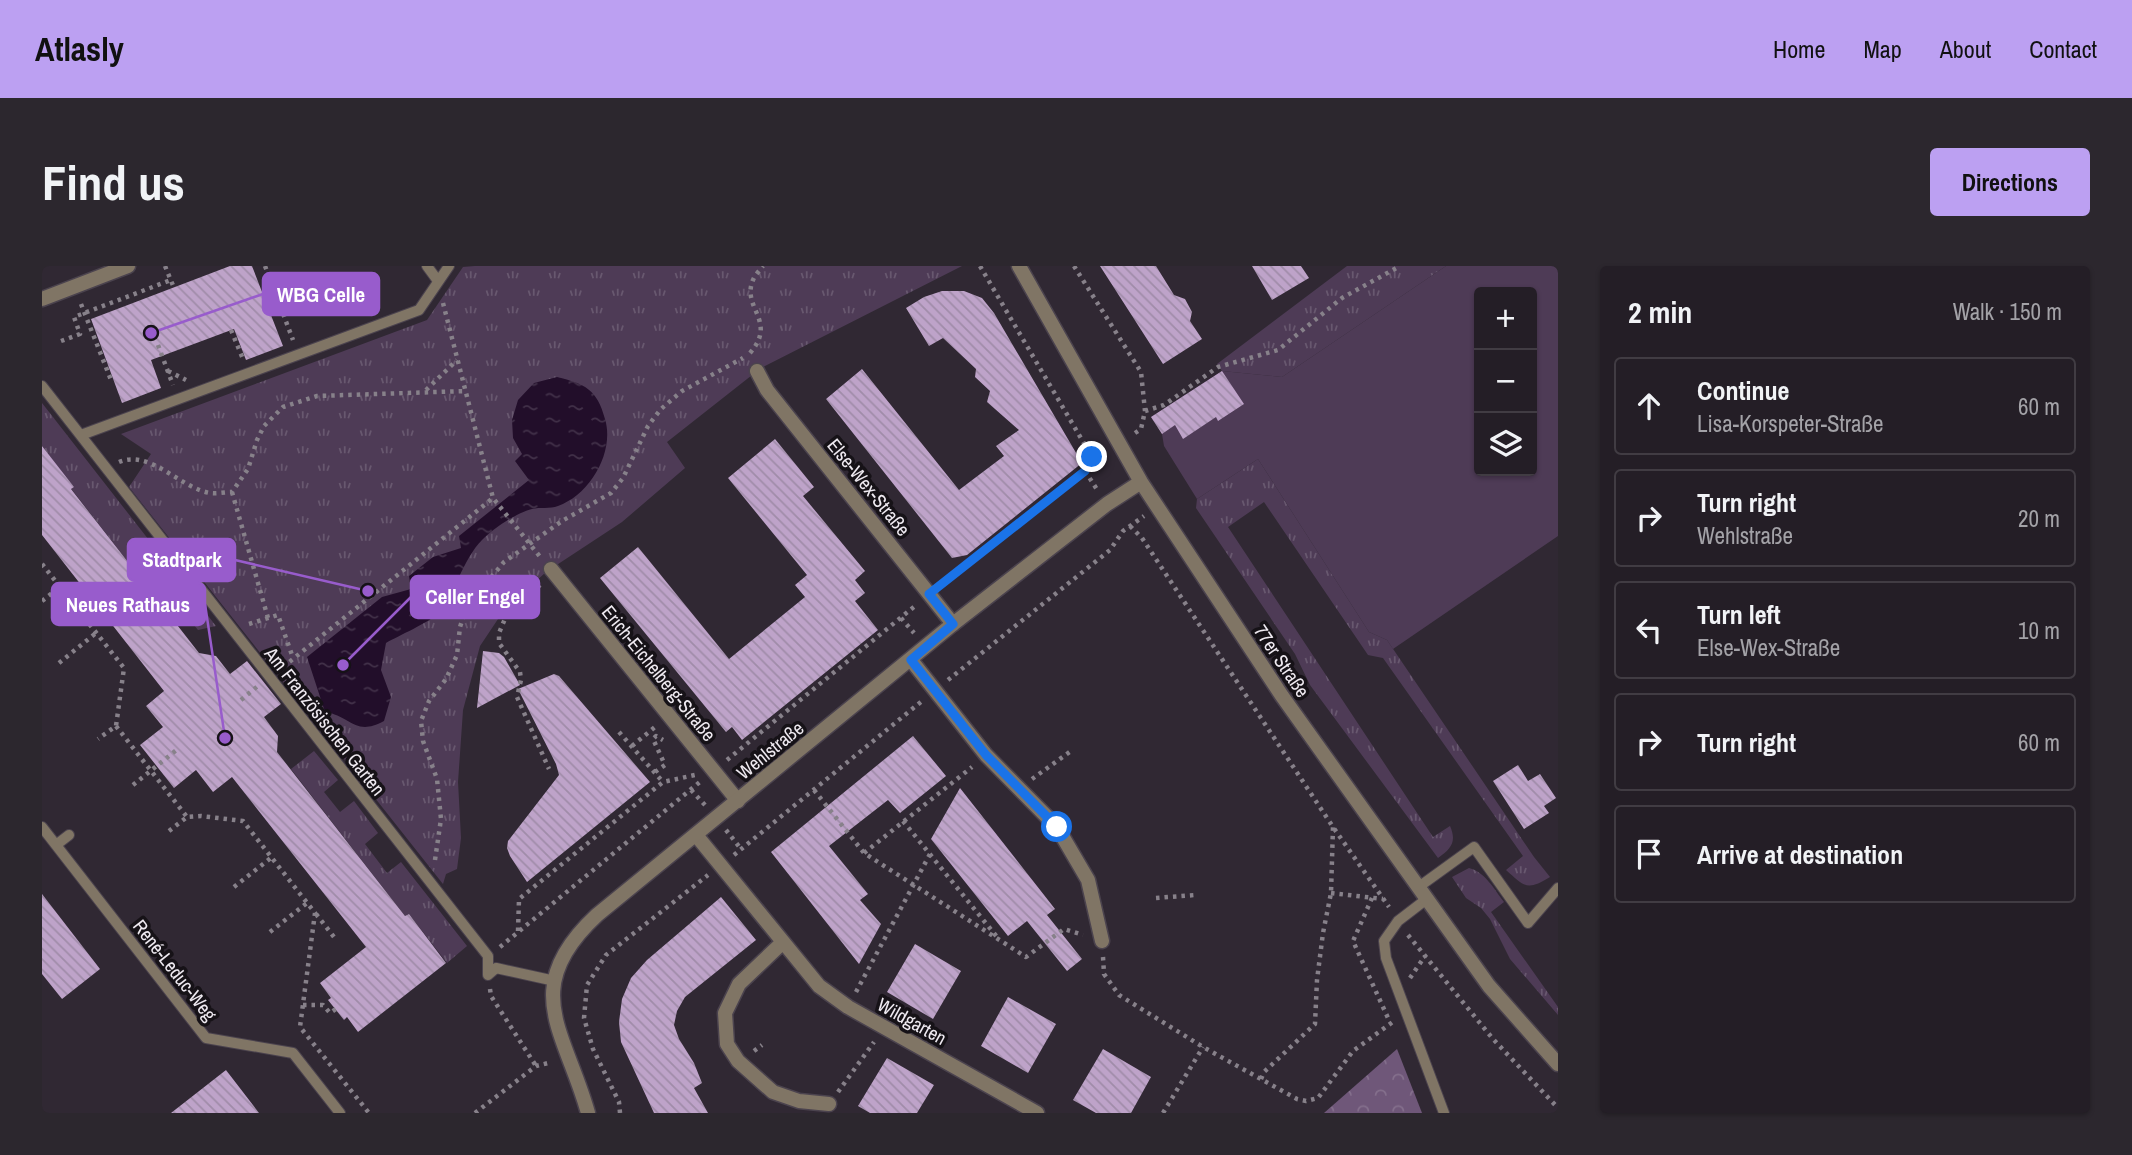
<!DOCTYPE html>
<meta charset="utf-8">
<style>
body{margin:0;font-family:"Archivo Narrow",sans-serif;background:#2c272e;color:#f1f3f6}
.controls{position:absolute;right:21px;top:21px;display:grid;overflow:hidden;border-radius:7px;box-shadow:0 2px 5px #0004}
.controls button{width:63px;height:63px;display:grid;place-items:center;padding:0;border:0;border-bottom:2px solid #413c43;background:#241e26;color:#f1f3f6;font:35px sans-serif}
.stop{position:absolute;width:21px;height:21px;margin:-16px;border:5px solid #1a73e8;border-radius:50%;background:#fff}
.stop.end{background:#1a73e8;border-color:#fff;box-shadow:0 2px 7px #0008}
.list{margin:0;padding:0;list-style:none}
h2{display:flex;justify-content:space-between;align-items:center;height:91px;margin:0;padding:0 28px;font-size:30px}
h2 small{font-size:23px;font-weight:400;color:#a3a2a7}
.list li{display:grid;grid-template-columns:46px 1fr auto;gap:21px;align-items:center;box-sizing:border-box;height:98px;margin:0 14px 14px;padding:0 14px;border:2px solid #413c43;border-radius:7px}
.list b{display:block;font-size:26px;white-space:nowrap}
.list p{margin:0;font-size:23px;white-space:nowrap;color:#a3a2a7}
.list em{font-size:23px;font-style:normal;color:#a3a2a7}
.icon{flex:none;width:38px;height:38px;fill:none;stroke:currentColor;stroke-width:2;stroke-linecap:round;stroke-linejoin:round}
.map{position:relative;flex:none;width:1516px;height:847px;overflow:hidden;border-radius:7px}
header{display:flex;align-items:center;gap:42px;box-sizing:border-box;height:98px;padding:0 35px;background:#bca0f2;color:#111}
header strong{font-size:33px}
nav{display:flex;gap:38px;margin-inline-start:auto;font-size:24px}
.intro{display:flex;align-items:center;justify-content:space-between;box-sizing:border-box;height:168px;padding:0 42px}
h1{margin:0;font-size:49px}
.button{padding:18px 32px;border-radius:7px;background:#bca0f2;color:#111;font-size:24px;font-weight:700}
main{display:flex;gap:42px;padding:0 42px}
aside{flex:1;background:#241e26;border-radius:7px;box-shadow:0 2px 5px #0004}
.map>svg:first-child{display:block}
</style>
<header>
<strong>Atlasly</strong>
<nav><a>Home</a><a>Map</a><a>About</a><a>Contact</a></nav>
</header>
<div class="intro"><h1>Find us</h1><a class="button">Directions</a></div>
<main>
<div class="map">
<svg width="1516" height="847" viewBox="0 0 1516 847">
<defs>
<pattern id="grass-tufts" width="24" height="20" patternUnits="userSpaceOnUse" patternTransform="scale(1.75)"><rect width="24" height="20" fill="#4e3b56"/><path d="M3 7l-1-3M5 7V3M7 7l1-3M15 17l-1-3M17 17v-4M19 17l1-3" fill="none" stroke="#68586f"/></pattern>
<pattern id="forest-crowns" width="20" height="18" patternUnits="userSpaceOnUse" patternTransform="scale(1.75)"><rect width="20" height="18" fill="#6f5779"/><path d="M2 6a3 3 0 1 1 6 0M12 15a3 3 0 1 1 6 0" fill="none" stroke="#846f8c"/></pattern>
<pattern id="water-ripples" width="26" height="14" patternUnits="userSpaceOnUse" patternTransform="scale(1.75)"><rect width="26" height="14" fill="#220e2a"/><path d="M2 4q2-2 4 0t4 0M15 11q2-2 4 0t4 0" fill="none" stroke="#423149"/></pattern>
<pattern id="building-back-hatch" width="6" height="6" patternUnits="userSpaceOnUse" patternTransform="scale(1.75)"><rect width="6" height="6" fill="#bea3c9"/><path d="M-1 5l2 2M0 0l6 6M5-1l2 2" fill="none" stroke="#a08ca9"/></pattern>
</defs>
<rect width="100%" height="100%" fill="#302833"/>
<path fill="url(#grass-tufts)" d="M433,0H920L719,102L625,176L643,202L580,256L504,306L462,344L438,380L421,444L416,516L419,572L415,603L404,608L401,618L87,221L109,188L79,168L385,54L421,1Z
M1305,0H1404L1240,111L1180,105L1175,98Z
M0,137L174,360L156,364L135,338L121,341L31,225L29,223L31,221L0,180Z
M1216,193L1327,366L1345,374L1492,591L1508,611C1485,625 1483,621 1464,604L1481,590L1341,392L1326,389L1222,236L1186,261L1391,571L1408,560C1415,576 1409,583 1396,592L1268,419L1253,388L1154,242L1155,233Z
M272,485L296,514L282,526L298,546L312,535L336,567L323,578L345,607L359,596L425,680L405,697L367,648L363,650L249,503Z
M1427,602C1443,606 1452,623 1462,636L1449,646L1516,741V749L1468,693L1448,653L1439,642L1424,632L1410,611Z"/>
<path fill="url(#forest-crowns)" d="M1355,783L1380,847H1282Z"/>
<path fill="#4e3b56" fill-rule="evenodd" d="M1404,0H1516V270L1351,383L1345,374L1327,366L1216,193L1155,233L1122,180L1120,168L1109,151L1180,105L1240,111ZM1437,26H1490V205H1437Z"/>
<path fill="url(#water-ripples)" d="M515,111C543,118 555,123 563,153C573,186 548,229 516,240C508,243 498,241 490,243C474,247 451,263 440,274C421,293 413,328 395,348C388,356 356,370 344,377L339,404L349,431L342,455C313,471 309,450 283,446L265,391L340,331L369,323L367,310L391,291L419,282L417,270L487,214L473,195L480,188L471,172L470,154L476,134L492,117Z"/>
<path fill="url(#building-back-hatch)" d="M188,0H210L241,80L204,94L192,63L109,94L119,122L80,137L49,53Z
M1058,0H1114L1132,29L1143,33L1150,46L1148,55L1160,73L1121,98Z
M1210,0H1259L1267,12L1230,34Z
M900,25H922L940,32L952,47L1040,197L925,289L910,292L784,133L820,103L917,224L962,190L954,180L977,164L945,136L948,125L933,111L934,103L901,72L887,80L864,42L882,31Z
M1180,105L1202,138L1176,155L1174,151L1141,173L1133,159L1120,168L1109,151Z
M733,173L772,221L761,230L823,305L813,314L823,327L813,335L836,364L700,474L690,461L684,466L558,312L596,281L687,393L763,331L753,319L765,309L686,212Z
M0,180L32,221L29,223L157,387L174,390L188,408L205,395L239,438L222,451L236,470L235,486L363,650L367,648L404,697L316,766L305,751L302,754L286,734L289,732L278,717L324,681L190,511L171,526L154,504L132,522L98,479L121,461L104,440L122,425L0,269Z
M441,385L457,387L462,391L478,419L435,442Z
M512,408L517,410L608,516L485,616L468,590L465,582L466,575L517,509L514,498L476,423Z
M871,470L904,510L858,547L846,534L787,580L826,628L818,634L839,658L817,698L729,586Z
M1476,499L1486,515L1498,508L1514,532L1502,540L1507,547L1482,563L1451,515Z
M918,522L1013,643L1005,649L1040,693L1025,705L985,655L966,670L889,573Z
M0,628L58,703L20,733L0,708Z
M679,631L714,674L643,731L635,745L632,759L637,773L652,797L660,817L652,822L666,847H612L579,776L577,756L580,733L589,712L605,694Z
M873,678L919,705L891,753L845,726Z
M966,731L1014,758L986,807L939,780Z
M1061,783L1109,811L1089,847H1054L1031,834Z
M845,792L892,819L875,847H828L816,840Z
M184,804L217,847H129Z"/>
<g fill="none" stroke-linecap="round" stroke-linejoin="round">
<defs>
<path id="service" d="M385,0L396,15
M0,120L446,690V709
M39,169L377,44L407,0
M0,561L164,772L251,787L298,847
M14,579L27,569
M1378,620L1432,581L1486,657L1516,622
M1386,632L1356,655L1342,675L1344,692L1402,847
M446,709L454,702L513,715"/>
<path id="minor" d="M0,33L86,0
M715,105L725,124L911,358
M509,303L696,535
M869,394L944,489L1015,561L1046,614L1060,675
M654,569L777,720L806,741L995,847
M741,676L697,718L683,747L685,778L696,795L731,826L757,835L787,838"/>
<path id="tertiary" d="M977,0L1099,216L1240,430L1447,720L1516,798
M546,847C523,765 476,722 555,649L911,358L1065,238L1099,216"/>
</defs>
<use href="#service" stroke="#4b434e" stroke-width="12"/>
<use href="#minor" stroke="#4b434e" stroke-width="17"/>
<use href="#tertiary" stroke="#4b434e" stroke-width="17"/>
<path stroke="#87818a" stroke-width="4.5" stroke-dasharray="3.5 5" stroke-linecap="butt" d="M123,0L132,22
M223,0L251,74
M938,0L1050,191
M1032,0L1099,106L1103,145
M401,37L451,232L499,292
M39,38L69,114
M189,64L201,93
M19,75L38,68L32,51L129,14
M116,79L131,119
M708,87C736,55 699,42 711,14C713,9 718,4 721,0
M126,105L144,114
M384,124L415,94
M1093,167L1099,163L1103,145L1122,139L1176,101L1236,84L1300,32L1358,0
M77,196C108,183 138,222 168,227C175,228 183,226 190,226L206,203L215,174L222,160L241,141L275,130L424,125
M1043,205L1056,225
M190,226L226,352
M1088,260L1100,272L1291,561L1347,641
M0,298L82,402L74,460L56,473
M902,317L1043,205L1050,191L1061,185
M498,319L465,348L457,367V377L478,406L479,414L475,431L507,503
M0,335L18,321
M859,352L872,367
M207,358L236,349L251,392
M17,397L54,367
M241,401L451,232
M906,414L1068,284L1081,265L1102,250
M199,434L217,419
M74,460L145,551
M577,466L621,516
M590,480L613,461
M685,494L873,340
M613,506L623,499L611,473L614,470L621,474
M990,513L1029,485
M91,519L137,482
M649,524L663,539
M772,524L822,587L984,691L1022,663L1041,669
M861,555L955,671
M684,564L699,583
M127,565L145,551L159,550L201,555L273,647L258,761L327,847
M822,587L930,501
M692,589L880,435
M393,594L399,553L395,513L381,475L379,455L387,435L404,413L415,389L418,361L425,340L462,296L520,255L569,227L581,212L606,160L619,143L640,125L701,92
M192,621L230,591
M1289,627L1341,633
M1114,632L1153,629
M1330,632L1311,675L1346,752
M274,648L292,671
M476,665L477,633L621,516L653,509
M228,666L265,637
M1366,669L1451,773L1516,842
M458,681L659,515
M1061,691L1062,708L1077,729L1161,781L1255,833L1264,835L1276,832L1311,785L1352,755
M1368,712L1383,690
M448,723L449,730L494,800
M814,726L888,588
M261,739H281L288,747L294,743
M712,785L720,779
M1219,813L1222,806L1273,758L1275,714L1281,667L1289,627L1291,561
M796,826L832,776
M433,847L494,800L510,796
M578,847L577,836L551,783L542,752L545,719L564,689L666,609
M1121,847L1161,781"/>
<use href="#service" stroke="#807565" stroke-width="10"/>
<use href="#minor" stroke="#807565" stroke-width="14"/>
<use href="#tertiary" stroke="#807565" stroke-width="14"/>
</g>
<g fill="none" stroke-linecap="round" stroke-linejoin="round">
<path stroke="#1a73e8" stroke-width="9" d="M1015,561L944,489L869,394L911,358L887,328L1043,205L1050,191"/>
</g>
<g text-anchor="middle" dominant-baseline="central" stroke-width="7" stroke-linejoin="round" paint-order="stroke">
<g font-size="19" fill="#efeaf1" stroke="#161217">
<text transform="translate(827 221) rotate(51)">Else-Wex-Straße</text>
<text transform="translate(1240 395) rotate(56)">77er Straße</text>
<text transform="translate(617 407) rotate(51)">Erich-Eichelberg-Straße</text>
<text transform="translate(283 455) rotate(52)">Am Französischen Garten</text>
<text transform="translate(728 484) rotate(-39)">Wehlstraße</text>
<text transform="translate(133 704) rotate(52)">René-Leduc-Weg</text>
<text transform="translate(870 755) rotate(29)">Wildgarten</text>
</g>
</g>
<path fill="none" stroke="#985ccc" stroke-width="2.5" d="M109 67L221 28M326 325L193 294M301 399L369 331M183 472L163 338"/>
<g fill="#985ccc" stroke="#161217" stroke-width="2.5">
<circle cx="109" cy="67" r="7"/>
<circle cx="326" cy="325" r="7"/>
<circle cx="301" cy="399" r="7"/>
<circle cx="183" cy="472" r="7"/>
</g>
<g fill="#985ccc" stroke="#985ccc" stroke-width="2.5">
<rect x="221" y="7" width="116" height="42" rx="7"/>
<rect x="86" y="273" width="107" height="42" rx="7"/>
<rect x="369" y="310" width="128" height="42" rx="7"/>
<rect x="10" y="317" width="153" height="42" rx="7"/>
</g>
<g font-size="21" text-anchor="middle" font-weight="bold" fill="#fff">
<text x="279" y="36">WBG Celle</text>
<text x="140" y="301">Stadtpark</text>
<text x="433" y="338">Celler Engel</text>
<text x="86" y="346">Neues Rathaus</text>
</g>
</svg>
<div class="controls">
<button>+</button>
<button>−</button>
<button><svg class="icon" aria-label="layers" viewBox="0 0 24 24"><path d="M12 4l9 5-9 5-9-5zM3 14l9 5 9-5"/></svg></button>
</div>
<div class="stop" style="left:1015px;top:561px"></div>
<div class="stop end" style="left:1050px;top:191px"></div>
</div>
<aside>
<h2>2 min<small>Walk · 150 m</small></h2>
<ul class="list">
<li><svg class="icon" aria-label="ahead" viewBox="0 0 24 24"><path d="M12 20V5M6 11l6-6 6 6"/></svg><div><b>Continue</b><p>Lisa-Korspeter-Straße</p></div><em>60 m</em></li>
<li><svg class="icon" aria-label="right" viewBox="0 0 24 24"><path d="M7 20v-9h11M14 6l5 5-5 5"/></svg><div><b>Turn right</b><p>Wehlstraße</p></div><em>20 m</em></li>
<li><svg class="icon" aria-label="left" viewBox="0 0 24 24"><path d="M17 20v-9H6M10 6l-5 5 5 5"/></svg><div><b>Turn left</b><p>Else-Wex-Straße</p></div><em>10 m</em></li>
<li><svg class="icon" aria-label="right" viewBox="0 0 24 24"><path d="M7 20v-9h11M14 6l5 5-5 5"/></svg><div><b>Turn right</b></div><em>60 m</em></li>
<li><svg class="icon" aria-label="arrive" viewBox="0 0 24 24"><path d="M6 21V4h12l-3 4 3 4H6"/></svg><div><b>Arrive at destination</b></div></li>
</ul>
</aside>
</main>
